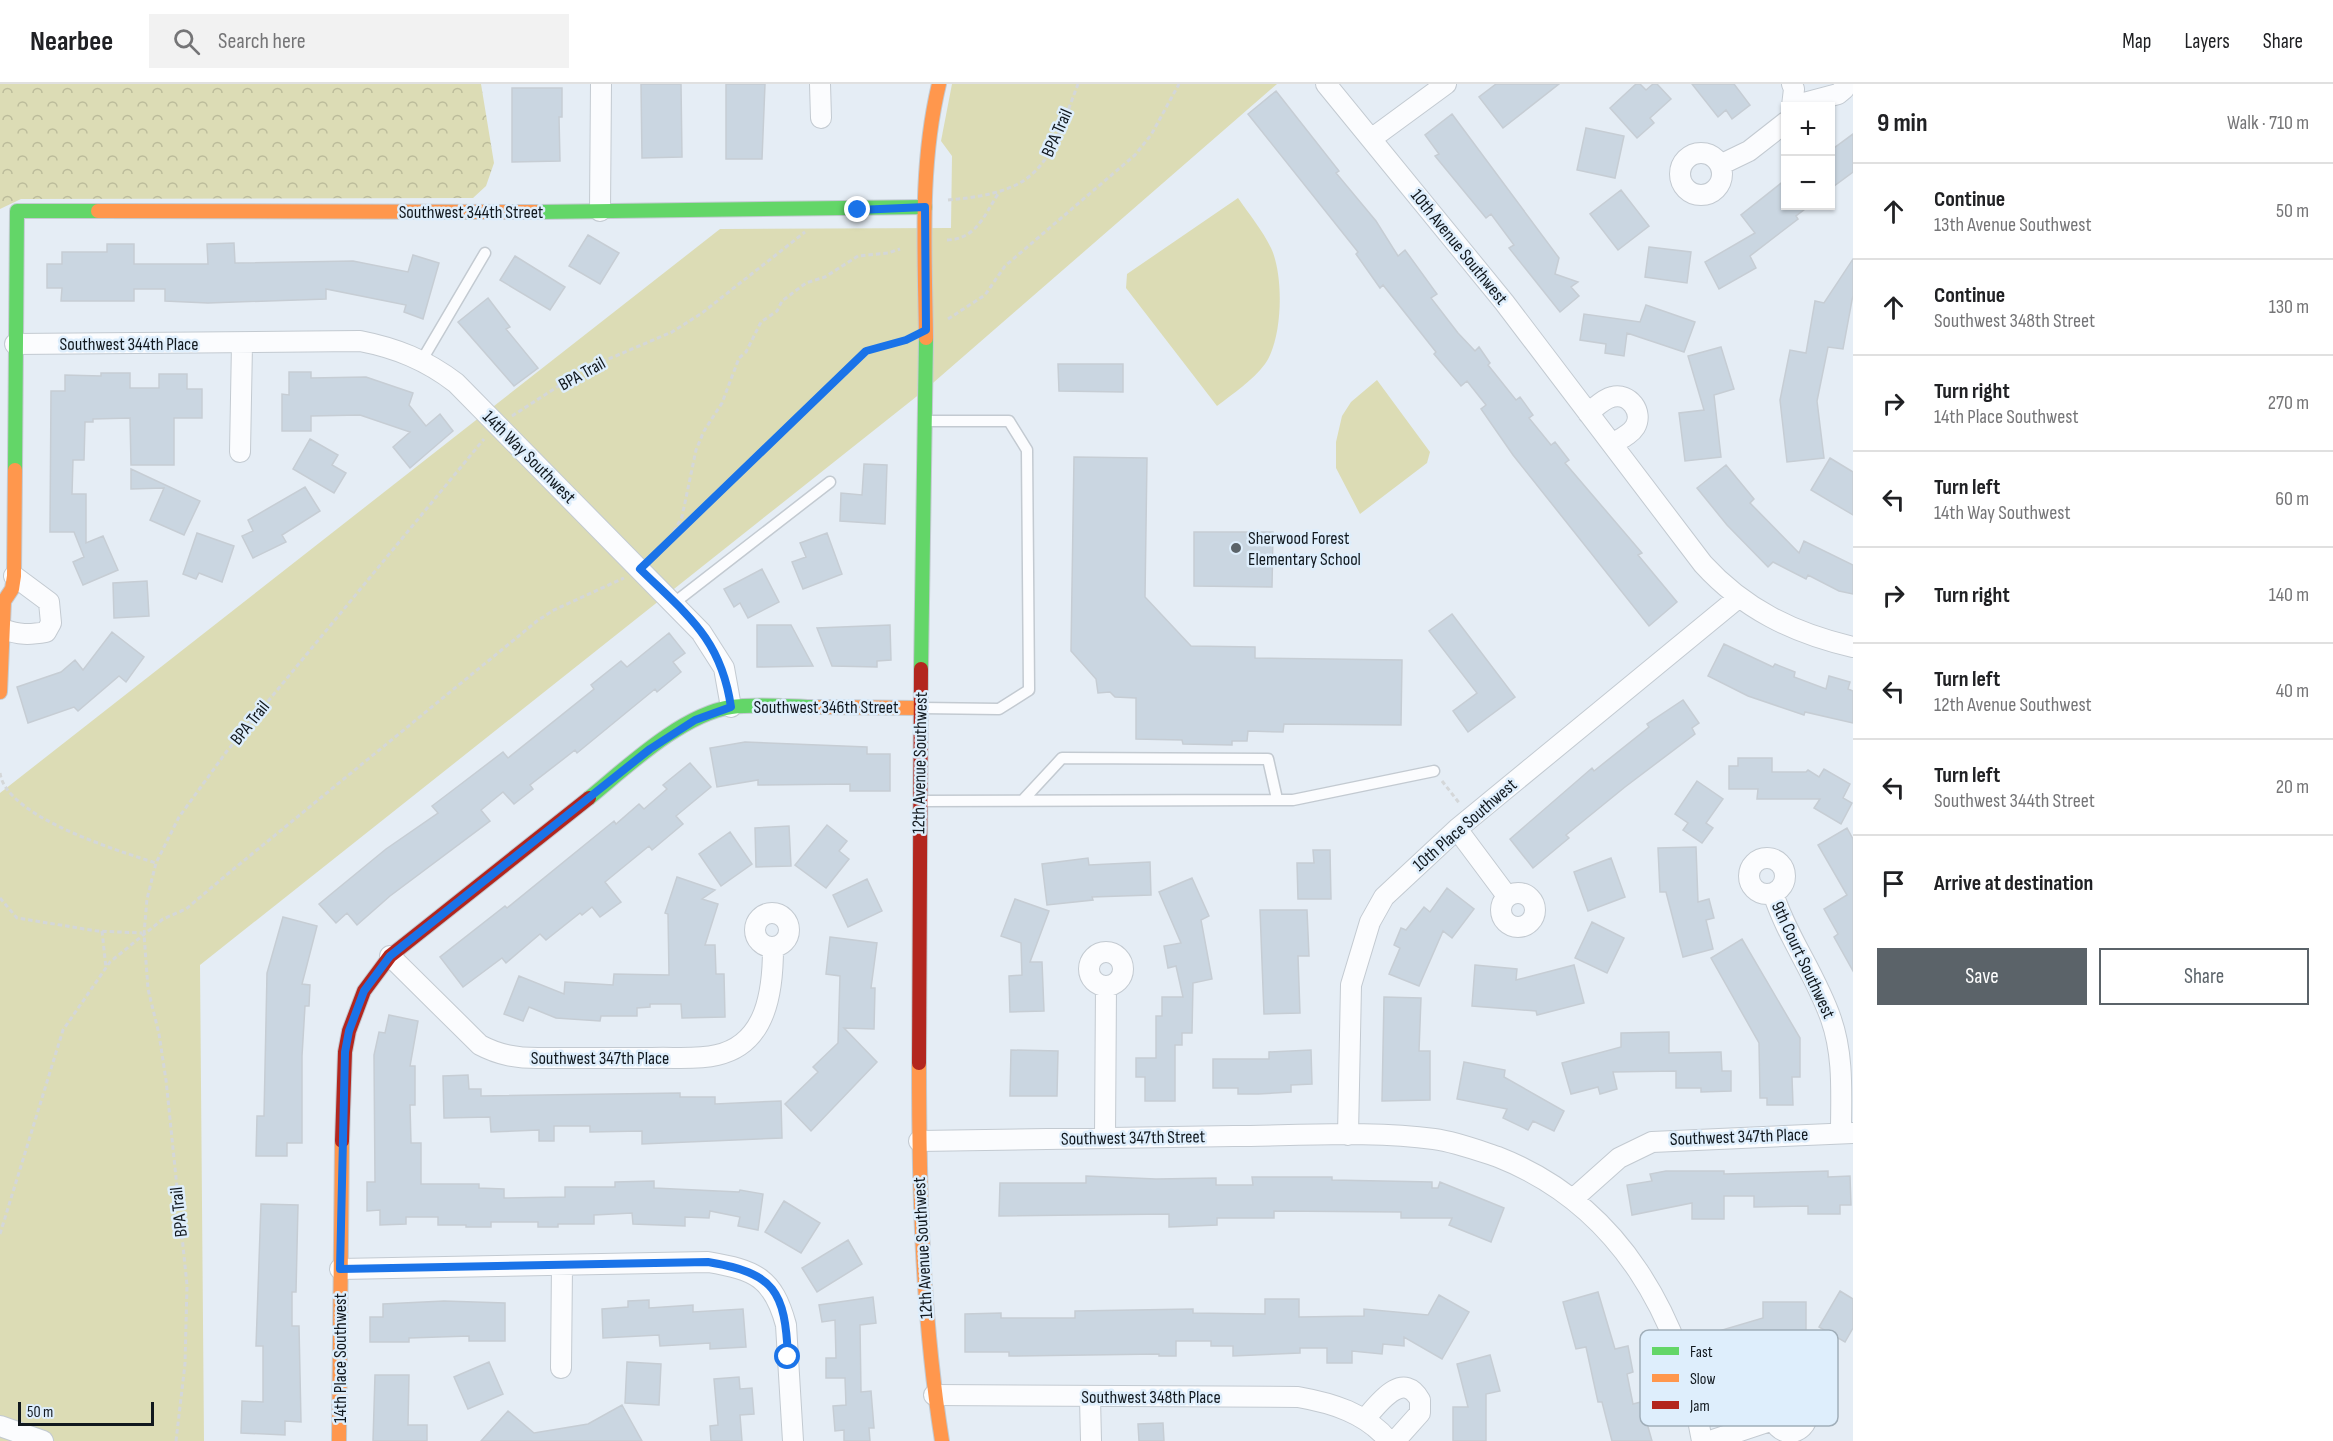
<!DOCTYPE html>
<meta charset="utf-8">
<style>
body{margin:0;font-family:"Sofia Sans Condensed",sans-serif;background:#f2f2f2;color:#202124}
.controls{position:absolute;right:18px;top:18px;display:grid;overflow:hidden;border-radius:0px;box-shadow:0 2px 4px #0004}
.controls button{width:54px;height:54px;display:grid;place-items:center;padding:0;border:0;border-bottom:2px solid #e0e0e0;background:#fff;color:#202124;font:30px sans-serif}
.scale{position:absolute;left:18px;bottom:15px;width:136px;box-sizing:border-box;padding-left:6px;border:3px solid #11181e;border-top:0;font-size:16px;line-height:21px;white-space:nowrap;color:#11181e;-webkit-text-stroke:4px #deeefc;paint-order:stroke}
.stop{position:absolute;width:18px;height:18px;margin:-14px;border:4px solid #1a73e8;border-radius:50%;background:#fff}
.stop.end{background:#1a73e8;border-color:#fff;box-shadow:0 2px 6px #0008}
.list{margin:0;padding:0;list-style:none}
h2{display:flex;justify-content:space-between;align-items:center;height:78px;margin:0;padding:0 24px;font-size:26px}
h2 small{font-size:20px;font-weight:400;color:#757577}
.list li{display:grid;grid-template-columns:39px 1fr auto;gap:18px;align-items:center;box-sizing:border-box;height:96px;padding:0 24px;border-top:2px solid #e0e0e0}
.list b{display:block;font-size:22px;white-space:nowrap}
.list p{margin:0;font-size:20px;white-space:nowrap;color:#757577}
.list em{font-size:20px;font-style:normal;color:#757577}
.actions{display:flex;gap:12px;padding:18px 24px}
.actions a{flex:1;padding:14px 0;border:2px solid #5b6369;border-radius:0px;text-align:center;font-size:21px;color:#5b6369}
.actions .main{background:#5b6369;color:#fff}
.icon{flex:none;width:33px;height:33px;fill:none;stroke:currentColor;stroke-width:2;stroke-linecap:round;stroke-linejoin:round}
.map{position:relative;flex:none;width:1853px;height:1357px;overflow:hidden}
header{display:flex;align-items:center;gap:36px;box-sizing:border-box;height:84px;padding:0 30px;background:#fff;border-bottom:2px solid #e0e0e0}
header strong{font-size:28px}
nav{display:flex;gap:33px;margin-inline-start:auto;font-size:21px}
.search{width:420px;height:54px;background:#f2f2f2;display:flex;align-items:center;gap:15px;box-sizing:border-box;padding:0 21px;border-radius:0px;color:#757577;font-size:22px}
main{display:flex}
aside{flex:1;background:#fff}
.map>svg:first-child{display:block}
</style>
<header>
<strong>Nearbee</strong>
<div class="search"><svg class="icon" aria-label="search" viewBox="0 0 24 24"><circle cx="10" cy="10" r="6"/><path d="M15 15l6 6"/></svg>Search here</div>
<nav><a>Map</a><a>Layers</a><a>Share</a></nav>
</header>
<main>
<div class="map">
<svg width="1853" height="1357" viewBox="0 0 1853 1357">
<defs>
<pattern id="forest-crowns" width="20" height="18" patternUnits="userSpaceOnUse" patternTransform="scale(1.5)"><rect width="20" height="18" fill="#dcdcb5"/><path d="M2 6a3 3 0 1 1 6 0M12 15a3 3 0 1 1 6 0" fill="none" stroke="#bcbc9b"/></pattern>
</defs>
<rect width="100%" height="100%" fill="#e5edf5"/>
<path fill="#dcdcb5" d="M952,0H1277L926,305L200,881L204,1357H0V709L720,145L951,144L952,72L941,57Z
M1238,114C1249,130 1263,147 1271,164C1284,191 1283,255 1265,280C1252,297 1234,309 1217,322L1126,204L1127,190Z
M1377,296L1430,368L1427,379L1360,430L1336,384V358L1342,332L1351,318Z"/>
<path fill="url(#forest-crowns)" d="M0,0H481L494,79L486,102L473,114L21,115L0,125Z"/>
<path fill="#cad6e1" stroke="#c6cdd4" stroke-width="1.5" d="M641,0H681L682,73L642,74Z
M726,0H765L762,75H726Z
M1496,0H1559L1503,44L1479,13Z
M1636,0H1640L1646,6L1653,0H1657L1671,15L1650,34L1654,39L1637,54L1610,24Z
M1692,0H1734L1750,21L1732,35L1726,26L1718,33Z
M512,4H562V33H559L560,77L512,78Z
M1276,7L1339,87L1336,89L1376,137L1398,172L1405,166L1437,210L1431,214L1458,249L1475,267L1479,263L1490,279L1488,281L1516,316L1520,313L1533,331L1529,334L1551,361L1555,358L1569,376L1565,379L1642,469L1638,471L1677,518L1649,542L1513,371L1481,325L1486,321L1467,297L1461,302L1434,270L1436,268L1383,201L1380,204L1356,170L1358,168L1248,30Z
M1452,30L1559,174L1555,190L1578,198L1571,203L1579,212L1560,228L1509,164L1514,161L1491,130L1486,134L1435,72L1439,70L1425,51Z
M1586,44L1624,52L1615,94L1577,86Z
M1853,50V88L1830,105V67Z
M1785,96V122H1809L1796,132L1798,135L1750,172L1756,184L1719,205L1705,178L1755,149L1741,131Z
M1621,106L1649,142L1618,166L1590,130Z
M588,151L619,169L600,200L569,182Z
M234,159L235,179L353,177L408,188L413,171L439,179L423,235L404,228L406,221L326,205V215L208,219L165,217V205H134V217H61L62,204H47V180H62V168H107V160H134V180H208L207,160Z
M1649,163L1691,168L1687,199L1645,193Z
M515,172L565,203L550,226L500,196Z
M1853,175V211L1843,265L1828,263L1817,317L1824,374L1787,378L1780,316L1790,266L1806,269L1815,217L1824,219Z
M488,214L510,243L506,245L538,284L514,302L458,238Z
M1646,221L1695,238L1684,268L1627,249L1624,272L1605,269L1606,260L1580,256L1584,230L1640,238Z
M1721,263L1734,305L1714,311L1721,373L1685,377L1679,329L1704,326L1688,272Z
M1058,280H1123V308L1059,307Z
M289,288H311V294L366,293L413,309L409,321L426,342L440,330L453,347L410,384L393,363L410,348L360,331L311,332V347H282V310L289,311Z
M101,289H130V304H159V290H187V305H202V334H174V381H131L130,334L93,335V338H85L84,376H73L72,410H86V459L103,452L118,486L83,501L73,478L84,473L74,448H50L51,307H65V291L101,292Z
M310,355L338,371L332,381L346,389L334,409L293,385Z
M1074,373L1147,374L1145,513L1191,562L1255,563V574L1402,576L1401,641L1284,640L1283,648L1248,647L1247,657H1232V661L1183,660L1182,656L1136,655V614L1115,613L1110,608L1098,609L1096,595L1071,567Z
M1830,374L1853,388V431L1811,406Z
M864,380L887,381L885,440L840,437L841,409L862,411Z
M1726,381L1754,415L1750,419L1799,469L1804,457L1853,481V510L1839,507L1808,491L1806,495L1773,478L1768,483L1727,441L1697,404Z
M131,385L200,417L184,451L150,436L164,404L131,405Z
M305,403L320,427L282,451L286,458L253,474L242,452L253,447L248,436Z
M1194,448H1273L1272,503L1194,502Z
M197,449L234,462L222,498L199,489L196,495L183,490Z
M827,449L842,490L803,505L792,478L806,473L800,459Z
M762,485L779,518L748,534L740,519L734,523L724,505Z
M147,497L149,532L114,534L113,499Z
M1452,530L1515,613L1468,648L1453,627L1477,609L1429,547Z
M757,541H791L813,582L757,583Z
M890,541L891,576L877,577V583L832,582L817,544Z
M112,548L144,573L126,598L119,592L78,627L74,623L28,639L17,603L61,588L75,576L83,586Z
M669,549L685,569L673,578L681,588L657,608L655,605L577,669L575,666L530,701L533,705L514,720L503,708L481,726L490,737L390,812L357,841L347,829L336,839L319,820L386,765L438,729L432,722L461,700L503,668L508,674L594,605L591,601L621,577L627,583Z
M1724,560L1773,583L1775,580L1795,588L1794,593L1826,605L1829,592L1850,598L1848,605L1853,607V639L1805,628L1804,631L1748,612L1708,592Z
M1683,616L1699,639L1692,644L1695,650L1625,703L1566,751L1569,754L1533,784L1510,755L1592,684L1594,687L1649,643L1647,640Z
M745,658L867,663V670H890V707H850V700L758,701V696L717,703L710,664Z
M1738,674H1772V688H1806L1808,686L1819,693L1824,685L1850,700L1843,714L1852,719L1841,740L1814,724L1820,715H1757L1758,705H1729V682H1738Z
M690,679L711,703L676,732L683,740L652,766L649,762L605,798L621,818L600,833L592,823L582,831L580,829L546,856L540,850L506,879L502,874L463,903L440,873L505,822L507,824L614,737L616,740L639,720L644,725L667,705L663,701Z
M1697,697L1723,715L1706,739L1713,744L1702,759L1683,746L1688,739L1675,730Z
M827,741L847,757L839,767L849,775L826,804L795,781Z
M789,742L791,782L756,783L755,744Z
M1847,744L1853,755V887L1834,853L1838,850L1824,825L1847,811L1818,761Z
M730,748L752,780L721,802L699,770Z
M1696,763L1698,818L1709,815L1714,834L1706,836L1713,865L1683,873L1666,808H1660L1658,764Z
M1313,766H1330L1331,815H1298L1297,779H1314Z
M1088,774L1089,781L1150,778L1151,811L1092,813L1093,816L1047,821L1042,780Z
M1611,774L1625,813L1588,827L1574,788Z
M677,793L715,806L702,815L718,820L705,861H715L716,890H724L725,933L682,934L681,920H650V923L637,924V932H601L600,937L556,934L529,923L523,937L504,930L519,892L564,910L565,898L613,901L614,890L669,891L668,830L665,829Z
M1192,794L1209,832L1201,836L1212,895L1193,899L1192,949H1182V961H1175V1017H1145V993H1136V974H1156V932H1162V913H1183L1176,882L1168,884L1164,862L1181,859L1159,808Z
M867,795L882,827L848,843L833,811Z
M1447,804L1474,825L1452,854L1443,847L1419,902L1389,890L1400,864L1394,861L1401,844L1406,846L1424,823L1430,828Z
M1015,815L1049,827L1030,878H1042L1044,927L1010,928L1009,892L1022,891L1021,859L1001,852Z
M1260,826H1307L1309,872H1298L1300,929L1264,930Z
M283,833L317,842L302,900L310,901L309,922H305L302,972V1059H287V1072H256L257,1032H264L267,889Z
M1592,838L1624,854L1607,889L1575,874Z
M830,853L877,859L871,904H875L874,945L844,944L877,978L811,1047L785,1020L818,988L813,983L838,959L840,892L826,890Z
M1742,855L1800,954V993H1792L1793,1021H1767V1014H1760L1759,959L1711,874Z
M1475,881L1517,885L1516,896L1574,881L1584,919L1537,931L1536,927L1472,922Z
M1384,913L1421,914L1419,967H1430V1016L1382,1017Z
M389,931L418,937L410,982H415V1021H410L411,1059H421V1100H479V1104L504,1105V1114L565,1113V1103H615V1098L654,1097V1104L739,1108L740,1106L763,1110L758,1146L738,1142L740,1133L710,1127L709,1134L685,1133V1142L633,1140L632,1129L594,1131V1140H558V1143H538V1138H491V1143H466V1141H438V1133H406V1140L380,1141V1126L367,1127V1098H375L374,971L379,948L385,949Z
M1669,948V969L1721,968L1722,987H1731V1007L1701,1008V1004H1676V987L1613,988L1617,1005L1600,1010L1598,1003L1571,1010L1562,979L1621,963V949Z
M1011,966L1058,967L1057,1012H1010Z
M1311,966L1312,1000L1291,1001V1008L1258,1010H1238V1004H1213V975H1269V968Z
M1464,978L1505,986L1504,993L1564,1027L1554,1047L1533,1037L1528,1046L1503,1034L1507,1025L1457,1015Z
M468,991L469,1005H481V1012L680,1009V1013H715V1020L781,1017L782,1054L642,1060V1047L590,1048V1042H554V1057H539V1046L491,1048L490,1033L444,1034L443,992Z
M1666,1087H1724V1090L1828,1087V1093L1850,1092L1851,1121H1840V1130H1808V1122L1754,1123V1112H1724V1135H1692V1119L1632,1131L1627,1101L1652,1097L1650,1090Z
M1086,1092L1156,1095L1216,1094V1101H1253L1252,1093H1332V1096L1432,1098V1104H1438L1440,1098L1504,1124L1491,1158L1449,1141L1452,1134H1401V1128L1274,1127V1134H1217V1141L1169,1143V1130L999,1132L1000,1099H1086Z
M784,1117L820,1139L801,1169L765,1148Z
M261,1120L298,1121L296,1208H292V1242H299L301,1338L285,1337V1351L241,1349L242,1317L263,1318V1262H256Z
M848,1156L862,1180L817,1208L802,1184Z
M1840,1207L1853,1215V1244L1845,1258L1819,1243Z
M1598,1208L1615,1265L1628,1262L1633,1288L1627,1290L1633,1320L1641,1318L1652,1357H1612L1602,1318H1598L1586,1263L1576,1265L1563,1218Z
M1439,1211L1469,1228L1442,1275L1404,1253V1262L1383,1260L1382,1270L1352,1267V1279H1327V1264H1300V1269L1233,1272V1262H1211V1257H1176V1272H1159V1270L1009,1272V1268H965V1230L1001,1229V1234H1075V1227L1193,1225V1229L1265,1230V1215H1299V1233L1364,1232V1225L1428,1231Z
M873,1213L876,1239L860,1241L861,1308L871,1307L874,1344H869L870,1357H844V1346L835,1347L833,1322L846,1321L845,1294H826V1274H836L835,1236L822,1238L819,1221Z
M649,1216V1224L693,1221V1228L743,1225L746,1263L710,1265V1259L660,1262L659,1251L603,1254L602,1225L628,1223V1217Z
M444,1217L505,1219V1257H469V1252L409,1254V1258H370V1233H383V1220Z
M1763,1218H1806V1259H1758L1763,1279L1736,1287L1733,1278L1711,1284L1702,1252L1763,1234Z
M1490,1271L1500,1307L1486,1310V1357H1453V1323H1468L1457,1280Z
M489,1278L503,1310L468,1325L454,1293Z
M627,1278L661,1280L659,1321L625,1319Z
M375,1291H409L408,1341H427V1357H373Z
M739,1293L740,1305L752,1304L754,1330L740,1331L742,1357H711L710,1342L718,1341L714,1295Z
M622,1321L642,1357H481L508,1327L534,1349L588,1340Z
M1163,1339L1164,1357H1139L1138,1340Z"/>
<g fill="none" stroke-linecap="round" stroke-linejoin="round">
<defs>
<path id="lane" d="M422,276L485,169
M674,519L830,398
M922,624L999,625L1029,606L1027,366L1009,337H925
M1024,715L1062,674L1268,675L1277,715
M919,717L1293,716L1434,687"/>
<path id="street" d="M820,0L821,34
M1326,0L1504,218L1703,480C1744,525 1793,549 1853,563
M1792,0L1794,5L1792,22
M1793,22L1838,10L1844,5L1845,0
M1371,55L1446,0
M1680 90a21 21 0 1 1 42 0a21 21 0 1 1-42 0Z
M1720,81L1749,67L1786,38
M600,127L601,0
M15,260L360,257C396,264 426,276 456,299L701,548L724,584L731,623
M1588,329C1595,324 1603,315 1612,313C1629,308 1644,328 1635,343C1630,351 1620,355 1612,360
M240,368L242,260
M3,545C19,551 29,551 46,548L51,539L49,518L14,492
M1457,745L1507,812
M1749 792a18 18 0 1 1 36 0a18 18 0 1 1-36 0Z
M1773,809C1787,853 1816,891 1831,935C1844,972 1841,1011 1841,1049
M1501 826a17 17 0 1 1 34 0a17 17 0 1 1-34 0Z
M755 846a17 17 0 1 1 34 0a17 17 0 1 1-34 0Z
M1089 885a17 17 0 1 1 34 0a17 17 0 1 1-34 0Z
M390,872L480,961C499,971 516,974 538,974C576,974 614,974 652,974C673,973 696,976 717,971C767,960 773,906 773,864
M1348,1051L1351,901L1370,838L1384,813L1457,745L1738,514
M1105,1054L1106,902
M919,1057C1024,1055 1129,1053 1234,1052C1297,1052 1372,1046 1434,1055C1456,1058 1477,1066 1498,1073C1620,1121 1681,1233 1702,1357
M1573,1115L1619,1074L1652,1058L1853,1049
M340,1185L708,1178C755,1186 773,1193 786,1241L793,1357
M561,1284L562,1181
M934,1311L1298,1313C1332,1319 1366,1329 1389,1357
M1773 1331a17 17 0 1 1 34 0a17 17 0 1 1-34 0Z
M1090,1314L1091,1357
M1365,1335C1378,1320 1403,1285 1420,1316V1329L1395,1357
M0,1342L43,1357
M1710,1357L1773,1336"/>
<path id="fast" d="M536,128L925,123
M15,386L17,127H98
M921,585L926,254
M589,714C627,683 681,631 731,623C757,619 792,623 819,623"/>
<path id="slow" d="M98,127L536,128
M926,254C925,169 919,83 939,0
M0,608L4,517L12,505L14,492L15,386
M819,623L920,624
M919,979C919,1106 922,1231 942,1357
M339,1357L342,1057"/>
<path id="jam" d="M919,979L921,585
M342,1057L345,968L349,947L364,907L390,872L589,714"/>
</defs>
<use href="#lane" stroke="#c3cad1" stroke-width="13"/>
<use href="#street" stroke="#c3cad1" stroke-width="22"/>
<use href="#fast" stroke="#c3cad1" stroke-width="16"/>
<use href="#slow" stroke="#c3cad1" stroke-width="16"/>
<use href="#jam" stroke="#c3cad1" stroke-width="16"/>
<path stroke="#d4d7d9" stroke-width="3" stroke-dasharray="4.5 3" stroke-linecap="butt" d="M948,116C1042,108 1047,82 1078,0
M947,156C976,155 984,132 998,110
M948,235L985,211L1005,182L1135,71L1151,51L1179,0
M512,332L585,285L672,248L702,229L805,148
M670,454L682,433L696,366L704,347L722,319L739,274L746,268L761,238L777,227L782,217L806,199L825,193L858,172L888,169L900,165
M653,472L865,267L904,256
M0,689C6,733 119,767 156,779
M1442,697L1460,720
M0,814L17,834L97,847L142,849
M102,847L106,884
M0,1150L63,946L110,878L163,835L186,825L230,788L537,537L554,526L624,494
M176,1357L185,1280L187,1201L166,996L159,950L148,905L144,850L147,815L156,779L179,733L227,667L484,355"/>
<use href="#lane" stroke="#fbfcfe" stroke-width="10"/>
<use href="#street" stroke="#fbfcfe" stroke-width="20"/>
<use href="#fast" stroke="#63d668" stroke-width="14"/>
<use href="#slow" stroke="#ff974d" stroke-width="14"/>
<use href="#jam" stroke="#b3261e" stroke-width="14"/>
</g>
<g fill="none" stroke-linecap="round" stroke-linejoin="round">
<path stroke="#1a73e8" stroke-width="8" d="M788,1273C785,1207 775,1189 708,1178L340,1185L345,968L349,947L364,907L390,872L650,665L695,636L731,623C721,554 687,531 640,485L866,267L906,256L926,246L925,123L858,126"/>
</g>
<circle fill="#5b6369" stroke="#deeefc" stroke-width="2" cx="1236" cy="464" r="6"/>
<g text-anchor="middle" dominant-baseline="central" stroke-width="5" stroke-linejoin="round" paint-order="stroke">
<g font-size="18" fill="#11181e" stroke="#deeefc">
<text transform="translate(1057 49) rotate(-66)">BPA Trail</text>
<text x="471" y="128">Southwest 344th Street</text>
<text transform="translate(1459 163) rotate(51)">10th Avenue Southwest</text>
<text x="129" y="260">Southwest 344th Place</text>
<text transform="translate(582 290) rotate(-29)">BPA Trail</text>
<text transform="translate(529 373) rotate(45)">14th Way Southwest</text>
<text x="826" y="623">Southwest 346th Street</text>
<text transform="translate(250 639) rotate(-51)">BPA Trail</text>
<text transform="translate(920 679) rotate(-89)">12th Avenue Southwest</text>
<text transform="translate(1465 741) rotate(-41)">10th Place Southwest</text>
<text transform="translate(1803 876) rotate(65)">9th Court Southwest</text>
<text x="600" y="974">Southwest 347th Place</text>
<text transform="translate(1739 1053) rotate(-2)">Southwest 347th Place</text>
<text transform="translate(1133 1054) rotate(-1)">Southwest 347th Street</text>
<text transform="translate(179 1128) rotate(-96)">BPA Trail</text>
<text transform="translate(923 1164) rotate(-93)">12th Avenue Southwest</text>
<text transform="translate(340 1274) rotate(-90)">14th Place Southwest</text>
<text x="1151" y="1313">Southwest 348th Place</text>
</g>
<g font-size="18" fill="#11181e" stroke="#deeefc" text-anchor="start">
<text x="1248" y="454">Sherwood Forest<tspan x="1248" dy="21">Elementary School</tspan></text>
</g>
</g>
<rect x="1640" y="1246" width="198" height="96" rx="9" fill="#deeefc" stroke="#a0aeb9" stroke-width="1.5"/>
<rect x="1652" y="1263" width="27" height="8" fill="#63d668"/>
<rect x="1652" y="1290" width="27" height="8" fill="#ff974d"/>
<rect x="1652" y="1317" width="27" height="8" fill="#b3261e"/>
<g font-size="16" fill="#11181e">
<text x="1690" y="1273">Fast</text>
<text x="1690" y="1300">Slow</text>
<text x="1690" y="1327">Jam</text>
</g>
</svg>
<div class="controls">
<button>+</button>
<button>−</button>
</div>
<div class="scale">50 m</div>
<div class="stop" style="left:788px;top:1273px"></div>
<div class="stop end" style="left:858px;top:126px"></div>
</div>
<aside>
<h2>9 min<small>Walk · 710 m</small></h2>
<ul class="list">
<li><svg class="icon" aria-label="ahead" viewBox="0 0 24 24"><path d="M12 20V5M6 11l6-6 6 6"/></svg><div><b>Continue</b><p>13th Avenue Southwest</p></div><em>50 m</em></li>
<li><svg class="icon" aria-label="ahead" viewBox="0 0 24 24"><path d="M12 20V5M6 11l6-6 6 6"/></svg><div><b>Continue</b><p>Southwest 348th Street</p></div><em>130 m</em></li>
<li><svg class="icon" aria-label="right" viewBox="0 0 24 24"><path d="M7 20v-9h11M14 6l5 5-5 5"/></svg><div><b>Turn right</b><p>14th Place Southwest</p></div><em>270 m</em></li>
<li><svg class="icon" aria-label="left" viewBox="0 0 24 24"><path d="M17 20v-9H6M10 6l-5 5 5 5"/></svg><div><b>Turn left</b><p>14th Way Southwest</p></div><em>60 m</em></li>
<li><svg class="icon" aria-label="right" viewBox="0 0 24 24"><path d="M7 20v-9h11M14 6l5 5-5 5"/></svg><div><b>Turn right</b></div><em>140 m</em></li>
<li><svg class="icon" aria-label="left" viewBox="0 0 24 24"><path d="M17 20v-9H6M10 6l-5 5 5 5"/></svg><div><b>Turn left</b><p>12th Avenue Southwest</p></div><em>40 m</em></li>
<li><svg class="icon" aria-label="left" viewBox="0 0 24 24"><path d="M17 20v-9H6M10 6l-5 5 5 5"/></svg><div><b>Turn left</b><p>Southwest 344th Street</p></div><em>20 m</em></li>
<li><svg class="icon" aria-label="arrive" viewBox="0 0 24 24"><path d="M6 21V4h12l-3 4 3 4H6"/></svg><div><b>Arrive at destination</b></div></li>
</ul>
<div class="actions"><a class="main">Save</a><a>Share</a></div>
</aside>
</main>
